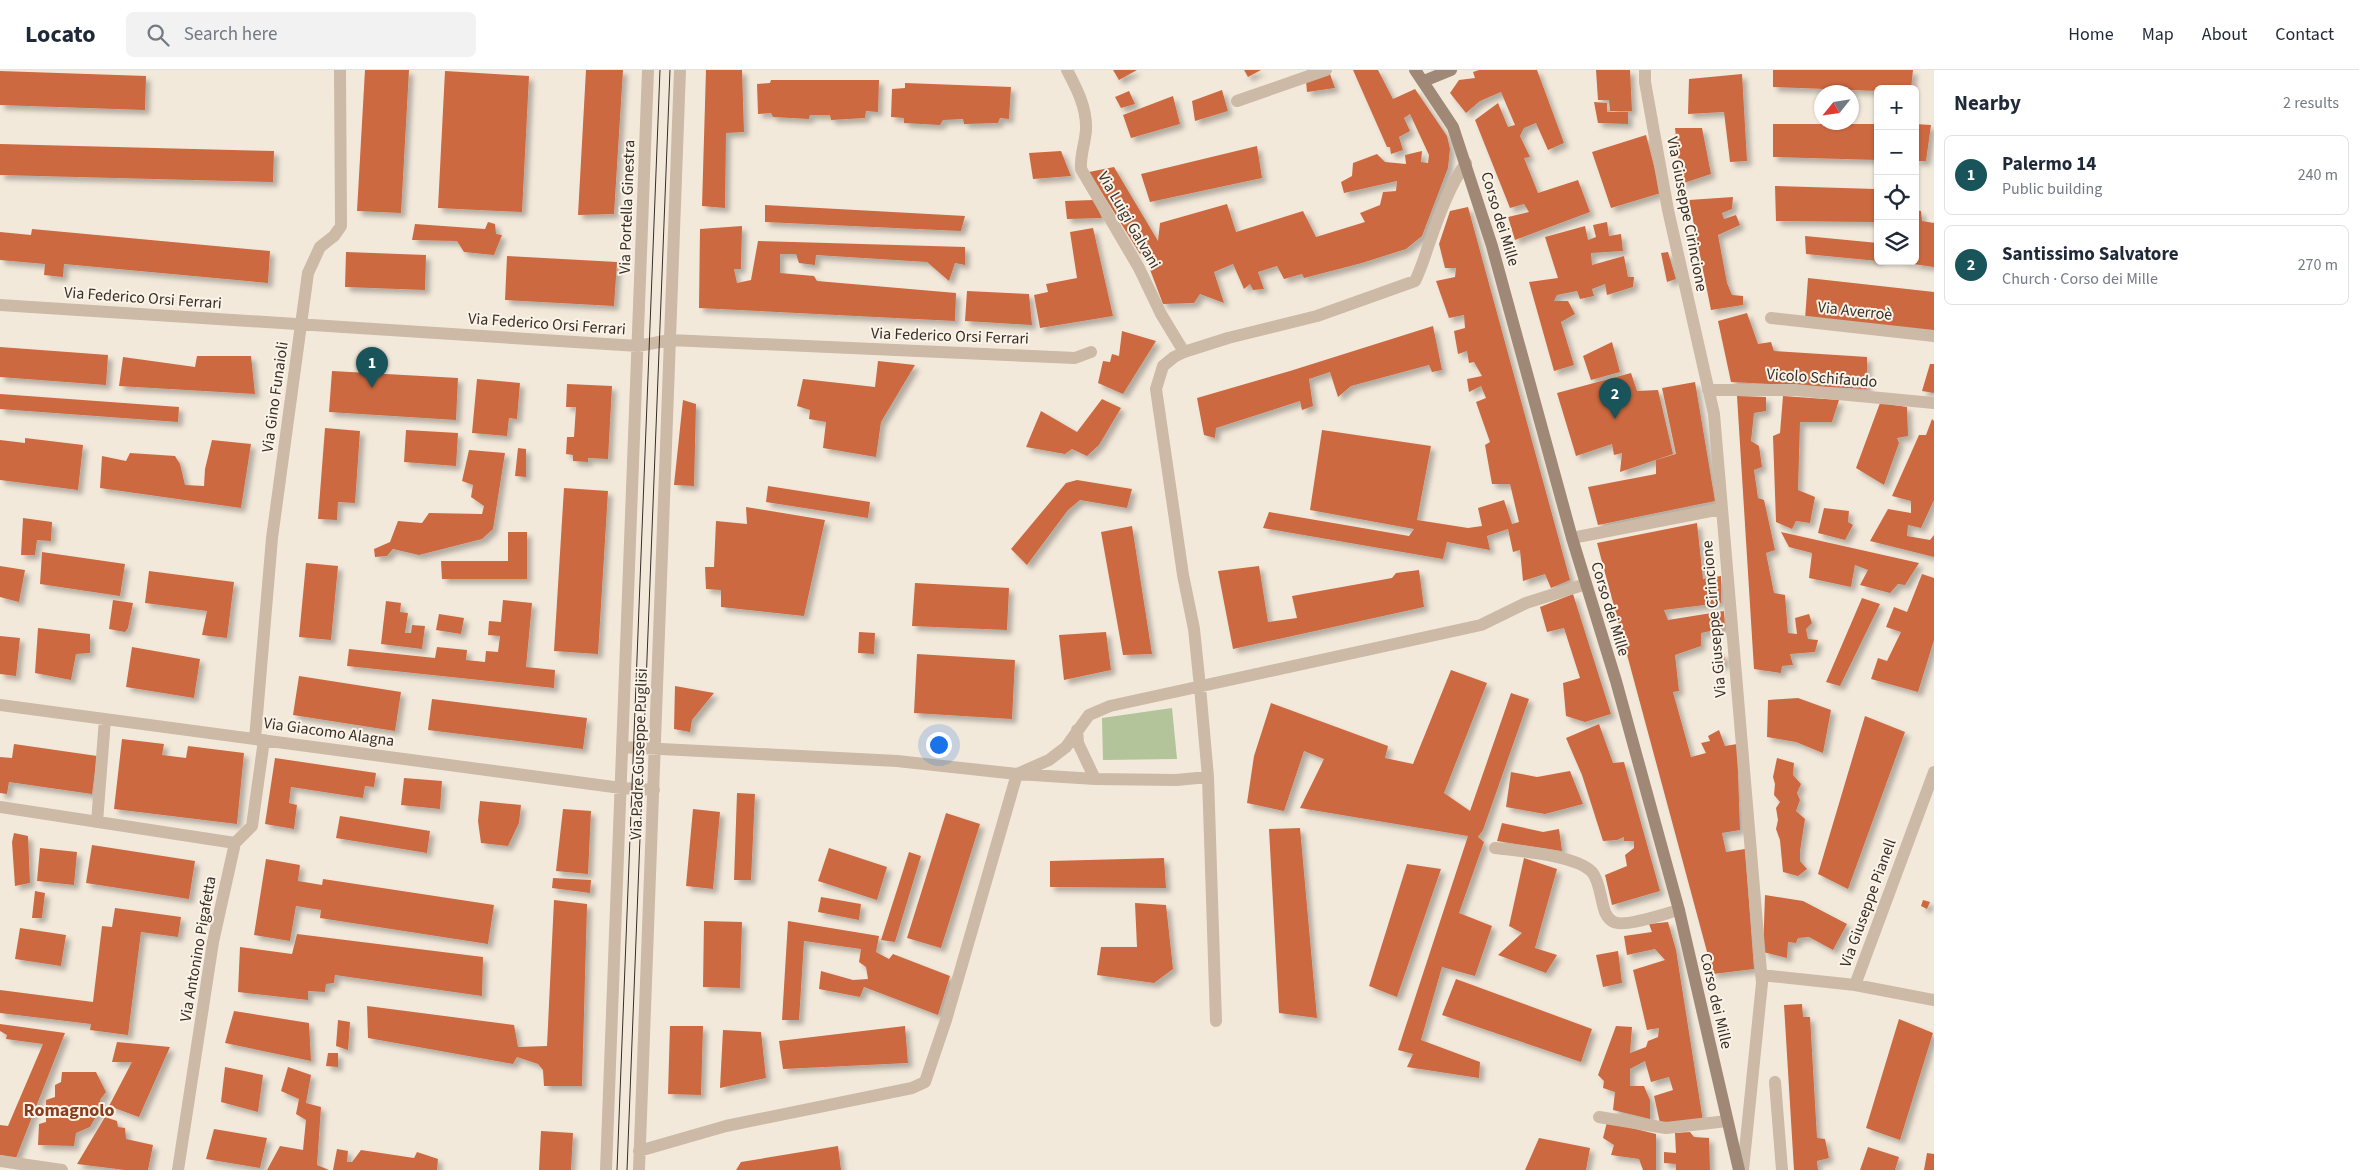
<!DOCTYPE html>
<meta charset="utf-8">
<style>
body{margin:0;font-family:"Source Sans 3",sans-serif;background:#f2f2f3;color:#1f2937}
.controls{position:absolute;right:15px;top:15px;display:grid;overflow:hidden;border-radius:8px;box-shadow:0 1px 4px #0004}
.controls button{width:45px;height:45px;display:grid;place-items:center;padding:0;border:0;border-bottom:1px solid #e0e1e3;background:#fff;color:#1f2937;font:25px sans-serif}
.compass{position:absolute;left:1814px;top:15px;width:45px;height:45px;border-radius:50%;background:#fff;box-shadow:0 1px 4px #0004;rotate:240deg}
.you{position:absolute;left:938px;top:674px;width:18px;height:18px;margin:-12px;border:4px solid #fff;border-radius:50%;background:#1a73e8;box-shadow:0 0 0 8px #1a73e833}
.badge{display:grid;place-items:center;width:32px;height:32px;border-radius:50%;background:#1a545b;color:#fff;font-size:16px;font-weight:700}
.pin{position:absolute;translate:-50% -41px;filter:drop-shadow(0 1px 2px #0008)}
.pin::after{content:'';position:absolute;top:26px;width:18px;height:15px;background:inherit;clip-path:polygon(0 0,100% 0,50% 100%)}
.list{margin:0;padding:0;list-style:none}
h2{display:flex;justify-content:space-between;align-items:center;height:65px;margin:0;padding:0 20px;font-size:21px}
h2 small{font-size:16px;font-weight:400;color:#747a83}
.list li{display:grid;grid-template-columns:32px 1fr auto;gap:15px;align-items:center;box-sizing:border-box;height:80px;margin:0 10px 10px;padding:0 10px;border:1px solid #e0e1e3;border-radius:8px}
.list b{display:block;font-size:19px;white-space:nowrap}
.list p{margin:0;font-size:16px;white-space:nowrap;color:#747a83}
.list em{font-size:16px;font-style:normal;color:#747a83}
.icon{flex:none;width:28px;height:28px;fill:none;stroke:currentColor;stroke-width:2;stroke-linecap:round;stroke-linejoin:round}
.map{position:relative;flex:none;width:1934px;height:1100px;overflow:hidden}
header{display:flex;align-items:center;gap:30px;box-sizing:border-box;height:70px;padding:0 25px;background:#fff;border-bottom:1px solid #e0e1e3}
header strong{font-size:24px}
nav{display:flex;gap:28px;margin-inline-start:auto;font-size:18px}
.search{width:350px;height:45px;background:#f2f2f3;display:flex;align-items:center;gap:12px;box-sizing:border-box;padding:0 18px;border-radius:8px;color:#747a83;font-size:19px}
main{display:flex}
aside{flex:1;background:#fff}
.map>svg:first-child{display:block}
</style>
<header>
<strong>Locato</strong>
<div class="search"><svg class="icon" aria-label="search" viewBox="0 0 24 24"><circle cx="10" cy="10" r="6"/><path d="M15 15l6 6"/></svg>Search here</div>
<nav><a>Home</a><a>Map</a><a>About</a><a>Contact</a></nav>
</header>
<main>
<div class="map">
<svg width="1934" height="1100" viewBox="0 0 1934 1100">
<defs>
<filter id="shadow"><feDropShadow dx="4.5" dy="4.5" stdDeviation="2.5" flood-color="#0004"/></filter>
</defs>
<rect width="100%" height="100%" fill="#f3e9db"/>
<path fill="#b3c39a" d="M1172,638L1177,689L1103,690L1102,648Z"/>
<path fill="#cc6940" filter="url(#shadow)" d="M365,0H409L401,143L357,141Z
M586,0H623L614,144L578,145Z
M706,0H742L744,62L726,63L725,138L702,136Z
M1113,0H1137L1119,10Z
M1244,0H1261L1248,7Z
M1353,0H1378L1393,29L1415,19L1447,66L1450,79L1448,98L1422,166L1406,179L1362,193L1304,208L1302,204L1284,209L1277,196L1258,202L1264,219L1253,220L1250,214L1244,219L1233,194L1214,202L1224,233L1200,224L1194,233L1163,234L1149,197L1156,194L1154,187L1140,184L1089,102L1114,97L1158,171L1160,153L1227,134L1236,162L1303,141L1316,167L1365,152L1360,143L1380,135L1383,122L1396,121L1397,111L1344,123L1341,112L1352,106L1353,93L1377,84L1385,92L1406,94L1405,85L1422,81L1421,92L1428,93L1429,85L1410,44L1404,48L1410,61L1399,67L1403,80L1391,84L1390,77H1387Z
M1479,0H1537L1564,73L1548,80L1536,53L1524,58L1520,66L1530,87L1524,88L1538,123L1578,110L1590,142L1515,170L1508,147L1529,142L1524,134L1510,138L1475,50L1498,33L1508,57L1515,55L1501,22L1480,31L1466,43L1450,23L1459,10L1475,8L1473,2Z
M1596,0H1630L1632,41H1610L1609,30H1598Z
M1773,0H1913L1911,19H1878V21L1773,17Z
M0,1L146,6L145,40L0,35Z
M445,1L529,6L522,142L438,138Z
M1330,4L1335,18L1307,22L1306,11Z
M1742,4L1747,91L1730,92L1724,42L1688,44L1689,9Z
M771,10H879L878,42L866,41L865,48L831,50L830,45H810L809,49L773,47L771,43L758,44L757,14L770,13Z
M905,13L1011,17L1009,49L1000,48L998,53L964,54L963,49L943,50L940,55L904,53V48L891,47L892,19L905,18Z
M1222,20L1228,41L1195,51L1192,31Z
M1129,21L1135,34L1121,38L1115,27Z
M1173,26L1180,54L1131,68L1123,45Z
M1594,32L1607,33V42H1628V54L1598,53Z
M1773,54H1878V90L1773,87Z
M1915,54L1931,55L1926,91H1915Z
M1675,58H1702L1711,104L1681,114Z
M1646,65L1661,123L1611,138L1592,82Z
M0,74L274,81L273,112L0,105Z
M1257,76L1262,108L1150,132L1141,104Z
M1061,81L1071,106L1033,109L1029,83Z
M1775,116L1876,119L1874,152L1776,151Z
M1733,127L1732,139L1722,143L1724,149L1736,145L1740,155L1718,165L1727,213L1732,225L1743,226V235L1711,240L1689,130Z
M1094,130L1102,148L1067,149L1065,131Z
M765,135L965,146L961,161L765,152Z
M1468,137L1570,510L1551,518L1545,504L1523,511L1520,480L1513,482L1508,459L1487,466L1490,480L1447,472L1443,489L1263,458L1269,442L1409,466L1414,459L1310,440L1322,360L1431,376L1417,450L1468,458L1482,456L1478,438L1504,430L1512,454L1519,452L1510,414H1492L1485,375L1490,372L1476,332L1486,328L1481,316L1469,322L1467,309L1482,306L1474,292L1469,293L1467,281L1458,284L1454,261L1465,258L1464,245L1449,248L1436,211L1455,207L1456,198H1445L1439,174L1450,141Z
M1915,140L1921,141L1922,151L1934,153V197L1899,192L1915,191Z
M488,152L495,154L496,164L502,165L494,185L464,182L457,171L412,170L415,154L485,159Z
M1607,152L1609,166L1621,164L1623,181L1591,183L1592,195L1624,186L1628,207H1634L1633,217L1607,225L1605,214L1592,219L1594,226L1580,229L1577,221L1557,225L1554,231H1568L1575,244L1561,252L1574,295L1554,301L1529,212L1558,208L1545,167L1585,156L1588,170L1596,167L1593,155Z
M742,156L741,199H734L737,213L751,210L758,171L965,177V195L955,193L949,211L927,192L816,185L815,195L799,193L796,184H780V203L814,206L817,211L956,223L955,251L699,238L700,159Z
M1093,158L1113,246L1040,258L1034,225L1048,222L1046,214L1077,208L1070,162Z
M32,159L270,181L268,213L64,194L63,207L44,205L45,194L0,190V162L31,165Z
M1805,166L1878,173V191L1806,184Z
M346,182L426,185L425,220L345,217Z
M1668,182L1676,209L1667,212L1661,183Z
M507,186L617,192L614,236L505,230Z
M1808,208L1934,222V261L1805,249Z
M967,221L1029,224L1032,255L965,251Z
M1747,243L1758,274L1771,272L1774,281L1867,287V319L1731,312L1718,251Z
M1433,256L1442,300L1432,302L1429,295L1351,316L1338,327L1330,302L1309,309L1313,336L1302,340L1300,331L1216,358L1215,368L1204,365L1197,328L1290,301Z
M1122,261L1156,271L1123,324L1098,313L1103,291L1110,292L1112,284L1119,286Z
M1612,272L1620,302L1591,310L1583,286Z
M0,277L108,285L106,315L0,307Z
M197,286H251L255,324L119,316L123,287L195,297Z
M878,291L915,295L881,352L876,387L823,378L826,352L809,349L810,340L797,336L803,309L875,317Z
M1930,294H1934V323L1922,321Z
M332,301L458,308L456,350L329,342Z
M1631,303L1637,321L1658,320L1673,384L1620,402L1622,383L1614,385L1612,374L1576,386L1557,323Z
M477,309L520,313L517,349L509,348L507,366L472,363Z
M1695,312L1715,431L1598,455L1588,417L1656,404V390L1676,384L1662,318Z
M567,314L612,316L608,389L588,388V392L573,391V385L566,384L567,367H574L576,337H566Z
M0,324L179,337L178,352L0,339Z
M1737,326L1766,327V341L1754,343L1751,371L1759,376L1762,397L1754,400L1758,428L1764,430L1775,480L1766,483L1774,523L1785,525L1788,563L1797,564L1795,548L1809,544L1812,553L1806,559L1808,569L1818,570L1815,582L1790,584L1793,595L1782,596L1781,603L1754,599Z
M1783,326L1839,330L1832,352H1800L1798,420L1815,427L1810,453L1796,451L1792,459L1776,452L1773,366L1780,363Z
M1102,329L1121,338L1099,375L1087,386L1072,379L1065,384L1026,377L1041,341L1077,362Z
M683,330L696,334L694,416L674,415Z
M1880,333L1907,337L1908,366L1897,368L1899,373L1884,415L1856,398Z
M1932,349L1934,351V430L1921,458L1908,455L1907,466L1930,470L1934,465V487L1870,471L1888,439L1911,443V431L1892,426L1919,365H1926Z
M325,358L360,361L355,433L338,432L337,450L318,449Z
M406,360L458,363L456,396L404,392Z
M25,368L83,375L78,420L0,410V370L25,373Z
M212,370L251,374L241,438L100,418L102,386L126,391L130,383L175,386L180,394L185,415L204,416L205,399Z
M518,378L526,379V407L515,406Z
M469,380L505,383L493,459L482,469L419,485L393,479L387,486L375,487L374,479L390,472L398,451L422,453L429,443L482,444L484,436L471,427L473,415L462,411Z
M1077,410L1132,419L1127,438L1080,430L1068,440L1027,495L1011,479L1066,413Z
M768,416L870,432L868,448L766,432Z
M564,418L608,421L598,584L554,581Z
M746,437L825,450L804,546L721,537V520L706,519L705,497H714L716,451L747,454Z
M1824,438L1849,441L1848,452L1853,455L1845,470L1818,463Z
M23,448L52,452L51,471L37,470L35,485H21Z
M1697,453L1703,509L1721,506V533L1664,540L1668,550L1724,541L1725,558L1701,563V576L1675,585L1679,621L1673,622L1691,687L1706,683L1701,673L1710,671L1708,666L1719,660L1725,676L1737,674L1740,760L1722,763L1726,782L1745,779L1754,899L1713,904L1597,473Z
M1132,456L1152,584L1123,585L1101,462Z
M508,462H527V509H442L441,491H508Z
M1781,462L1919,493L1905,515L1898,514L1890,523L1860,515L1868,500L1855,495L1851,517L1809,508L1812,483L1789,477Z
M42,482L125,494L120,526L40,514Z
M306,493L338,496L331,570L299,567Z
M0,496L25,500L19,532L0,527Z
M1259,496L1268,552L1297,548L1292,526L1392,508L1396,503L1419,500L1424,537L1233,579L1218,501Z
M149,501L234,512L227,568L202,565L207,541L145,533Z
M1922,504L1934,508V570L1918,622L1871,609L1878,588L1887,591L1901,562L1886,557L1894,537L1907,542Z
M915,513L1009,518L1007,560L912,556Z
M1573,524L1611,644L1585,652L1566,646L1563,613L1580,608L1564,558L1547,562L1540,537Z
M1862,528L1880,534L1840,616L1826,612Z
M113,530L133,533L128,558L125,562L109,559Z
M503,530L532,533L526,597L555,600L554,618L347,596L349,579L435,588L437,577L467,580L466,590L485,592L486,581L498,582L500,566L488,565L489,551L501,552Z
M386,531L401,533L400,542L408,543L405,563H411L412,555L425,556L422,579L381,574Z
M439,544L464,548L461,564L436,560Z
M38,558L90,564V583L76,584L71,610L35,603Z
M859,562L875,563L874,584L858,583Z
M1106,562L1111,600L1064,610L1059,565Z
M0,566L20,568L16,606L0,604Z
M132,577L200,589L194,628L126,617Z
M1724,583L1725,594L1718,596L1716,585Z
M917,584L1015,590L1012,649L914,643Z
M1451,600L1487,613L1444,723L1470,741L1511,623L1529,629L1483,760L1478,767L1484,772L1459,843L1492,856L1475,906L1442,897L1421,970L1480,992L1479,1008L1407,997L1413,984L1398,980L1468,766L1300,738L1324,689L1304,681L1284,741L1247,733L1254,686L1271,633L1388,676L1385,688L1413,694Z
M299,606L401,622L395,661L293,645Z
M675,616L714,623L692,650L690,662L674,659Z
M1798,628L1831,640L1823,683L1796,672L1767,667L1768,630Z
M432,629L587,648L583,679L428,660Z
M1865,646L1905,662L1848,819L1818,804Z
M1599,654L1613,693L1624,692L1660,821L1612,835L1605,805L1627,796L1625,785L1634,778V771H1624V767L1617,770L1603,771L1582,705L1566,668Z
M122,669L164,674L162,685L186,688L188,676L244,683L237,754L114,739Z
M14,674L97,686L92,724L9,712L7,724L0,723V687L12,688Z
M275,688L376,703L374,717L365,716L363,728L291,717L289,733L297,735L294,759L265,754Z
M1777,688L1794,693L1793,705L1801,714L1797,723L1800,730L1796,741L1805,749L1800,781V791L1807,799L1798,806L1783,802L1780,770L1776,759L1778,750L1776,738L1780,732L1774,725L1775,714L1773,707Z
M1570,701L1583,734L1545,744L1506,737L1511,702L1537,707Z
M404,708L442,711L440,739L401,735Z
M737,723L755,724L751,810H734Z
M480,731L521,735L519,753L508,776L481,773L478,751Z
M563,739L591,741L588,804L556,801Z
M693,739L720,742L713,819L686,816Z
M946,743L980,754L941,878L907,868Z
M340,746L430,761L427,783L336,768Z
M1502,753L1543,762L1559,759L1562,781L1497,771Z
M1300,758L1317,948L1279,943L1269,759Z
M14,763L28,766L30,813L15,816L12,772Z
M92,775L195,791L189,829L86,813Z
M40,778L77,782L74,815L37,811Z
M829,778L887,797L877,830L818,811Z
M909,782L921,786L895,872L881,870Z
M1164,788L1166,818L1050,817V791Z
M1524,788L1557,799L1535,878L1557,885L1546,903L1498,885L1522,863L1509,856Z
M266,789L300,795L298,811L322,815L323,809L494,835L488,874L320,848L321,840L296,836L290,871L254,865Z
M1407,794L1441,799L1397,927L1369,916Z
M553,808L591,810L590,823L552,818Z
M35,821L45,823L42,848H32Z
M1765,825L1803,831L1847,854L1833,880L1809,867L1798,868L1796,873L1788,872L1787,888L1763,882Z
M821,827L861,834L859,850L818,842Z
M554,830L587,834L582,1016H544L543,1000L538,994L517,987L513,994L368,968L367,936L514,955L518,977L547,976Z
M1923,830L1930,832L1927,839L1921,836Z
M1135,833L1166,835L1173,899L1154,913L1097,905L1101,877H1137Z
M115,838L181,847L178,867L141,862L128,965L90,960L91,954L0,943V920L93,932L102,856L112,857Z
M704,851L742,852L740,918L703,917Z
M788,851L879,866L876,882L889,889L893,884L950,906L938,945L864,917L860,927L819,919L821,901L853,910L868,909L866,897L859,892L861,879L804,871L799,950H782Z
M1668,852L1676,880L1703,1051L1660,1053L1654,1026L1673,1020L1669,1007L1651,1012L1645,991L1630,999V1016H1644L1650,1030V1049L1613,1040L1615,1022L1603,1018L1604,1011L1598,1005L1616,956L1632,957L1630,983L1646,977L1648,971L1658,967L1659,958L1647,960L1633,900L1665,890L1655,879L1627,885L1624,866L1652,862L1649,854Z
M20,858L66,865L61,896L15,889Z
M297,864L483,887L482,926L335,905L334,913L326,914L325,922L308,921V930L238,922L240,877L292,884Z
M1618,881L1622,913L1603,917L1596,885Z
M1456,909L1592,959L1581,992L1442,945Z
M1802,934L1803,947H1810L1817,1068L1825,1069L1829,1088L1817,1091L1818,1100H1794L1784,935Z
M234,941L309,953L311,991L225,973Z
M1899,949L1933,963L1900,1070L1866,1058Z
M338,950L350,952L348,980L336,976Z
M0,954L65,963L16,1088L0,1085V1055L8,1056L43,974L6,969L7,965L0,961Z
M670,956H703L701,1025L668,1024Z
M905,956L908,993L783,999L779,971Z
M723,960L761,962L766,1008L720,1018Z
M117,972L170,977L139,1047L109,1036L132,992H112Z
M328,983H338V997L326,996Z
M225,997L263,1005L258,1042L221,1032Z
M288,997L311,1005L306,1033L321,1037L317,1095L329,1100H267L280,1076L303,1080L306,1050L296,1044L299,1029L281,1021Z
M62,1002H96L106,1022L100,1030L102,1036L90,1057L76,1063L74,1076L38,1075L39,1054L46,1052V1030L55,1027V1015L61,1012Z
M105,1047L117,1051L118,1057L125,1058L126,1069L153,1075L148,1100H125L77,1094Z
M1607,1052L1656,1064V1100H1643L1639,1089L1611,1085L1614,1075L1603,1068Z
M214,1059L267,1068L260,1098L206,1089Z
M541,1061L573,1063L571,1100H539Z
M1690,1062L1694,1067L1709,1068L1710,1100H1676V1094L1664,1093V1082L1676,1083L1675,1063Z
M1539,1068L1590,1078L1586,1100H1525Z
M838,1076L841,1100H736L741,1092Z
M1868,1077L1899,1087L1895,1100H1860Z
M337,1079L348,1081L347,1092H352L361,1080L414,1088L417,1082L438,1089L437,1100H333Z
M1927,1083L1934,1084V1100H1924Z"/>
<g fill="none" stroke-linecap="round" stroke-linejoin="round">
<path stroke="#ccb9a6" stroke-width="12" d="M1067,0C1077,19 1087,38 1086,60C1085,74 1080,85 1081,99L1139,198L1161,244L1184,282
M1645,0V12L1668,140L1714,344L1762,913L1743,1100
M1237,31L1326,0
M0,235L638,276L670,270L1075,288L1091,282
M1771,248L1934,266
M1708,320H1795L1934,333
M1572,468L1721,439
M0,635L621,718L654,720
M1077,660L1078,673L1095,709
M255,669L272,468L308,203L320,177L334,166L341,156L340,0
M622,677L897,691L1017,704L1095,709L1176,710L1208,707
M1017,704L1049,690L1066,677L1089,645L1110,636L1481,555L1526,533L1586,514
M0,737L235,773
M97,752L105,649
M1495,778C1518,781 1576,785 1592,802C1598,809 1600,822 1602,831C1604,839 1605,846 1612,851C1622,859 1666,843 1679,840
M1761,905L1855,915L1934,702
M1855,915L1934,930
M1216,951L1208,707L1200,617L1194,559L1183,505L1156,319L1163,296L1174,287L1184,282L1228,268L1317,246L1415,211C1422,197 1425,185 1430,171C1439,145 1450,115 1466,93
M1775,1012L1782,1100
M1599,1047L1666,1058L1727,1051
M639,1081L726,1056L912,1018L925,1012L946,950L1017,704
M0,1091L62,1100
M178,1100L213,872L235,773L252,756L264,670
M606,1100L648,0
M639,1100L680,0"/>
<path stroke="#a08877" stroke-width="12" d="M1415,0L1453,57L1492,176L1572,468L1616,611L1679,840L1739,1100
M1424,11L1451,0"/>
<path stroke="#382d27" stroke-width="1" d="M617,1100L660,0
M627,1100L670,0"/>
</g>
<g text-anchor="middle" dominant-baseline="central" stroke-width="4" stroke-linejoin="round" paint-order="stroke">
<g font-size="16" fill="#382d27" stroke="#faf3e7">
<text transform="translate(627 137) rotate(-88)">Via Portella Ginestra</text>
<text transform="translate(1687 144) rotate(79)">Via Giuseppe Cirincione</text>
<text transform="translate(1500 149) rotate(73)">Corso dei Mille</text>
<text transform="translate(1129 150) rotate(60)">Via Luigi Galvani</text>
<text transform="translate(143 228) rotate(4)">Via Federico Orsi Ferrari</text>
<text transform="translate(1855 241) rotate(6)">Via Averroè</text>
<text transform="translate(547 254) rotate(4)">Via Federico Orsi Ferrari</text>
<text transform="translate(950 266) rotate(2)">Via Federico Orsi Ferrari</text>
<text transform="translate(1822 308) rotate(4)">Vicolo Schifaudo</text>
<text transform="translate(275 327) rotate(-82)">Via Gino Funaioli</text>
<text transform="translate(1610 539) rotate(73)">Corso dei Mille</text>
<text transform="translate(1714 549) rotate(-95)">Via Giuseppe Cirincione</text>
<text transform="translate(329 662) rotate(8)">Via Giacomo Alagna</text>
<text transform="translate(639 684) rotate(-88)">Via Padre Guseppe Puglisi</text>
<text transform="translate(1868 833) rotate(-70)">Via Giuseppe Pianell</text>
<text transform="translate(198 879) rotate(-80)">Via Antonino Pigafetta</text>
<text transform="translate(1716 931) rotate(77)">Corso dei Mille</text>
</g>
<g font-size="18" font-weight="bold" fill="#8b3c1c" stroke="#faf3e7">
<text x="69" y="1040">Romagnolo</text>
</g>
</g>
</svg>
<div class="controls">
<button>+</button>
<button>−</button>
<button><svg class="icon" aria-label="locate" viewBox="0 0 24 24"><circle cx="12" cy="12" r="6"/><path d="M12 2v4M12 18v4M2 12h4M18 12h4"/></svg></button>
<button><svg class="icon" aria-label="layers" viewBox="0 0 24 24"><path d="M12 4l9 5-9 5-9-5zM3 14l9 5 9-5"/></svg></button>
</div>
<svg class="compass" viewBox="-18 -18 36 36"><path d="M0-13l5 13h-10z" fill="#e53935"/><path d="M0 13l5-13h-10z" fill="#747a83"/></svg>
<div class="you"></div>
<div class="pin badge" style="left:372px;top:318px">1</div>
<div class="pin badge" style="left:1615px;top:349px">2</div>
</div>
<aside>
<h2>Nearby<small>2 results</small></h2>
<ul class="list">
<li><span class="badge">1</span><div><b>Palermo 14</b><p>Public building</p></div><em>240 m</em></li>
<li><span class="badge">2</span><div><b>Santissimo Salvatore</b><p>Church · Corso dei Mille</p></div><em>270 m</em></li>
</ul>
</aside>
</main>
